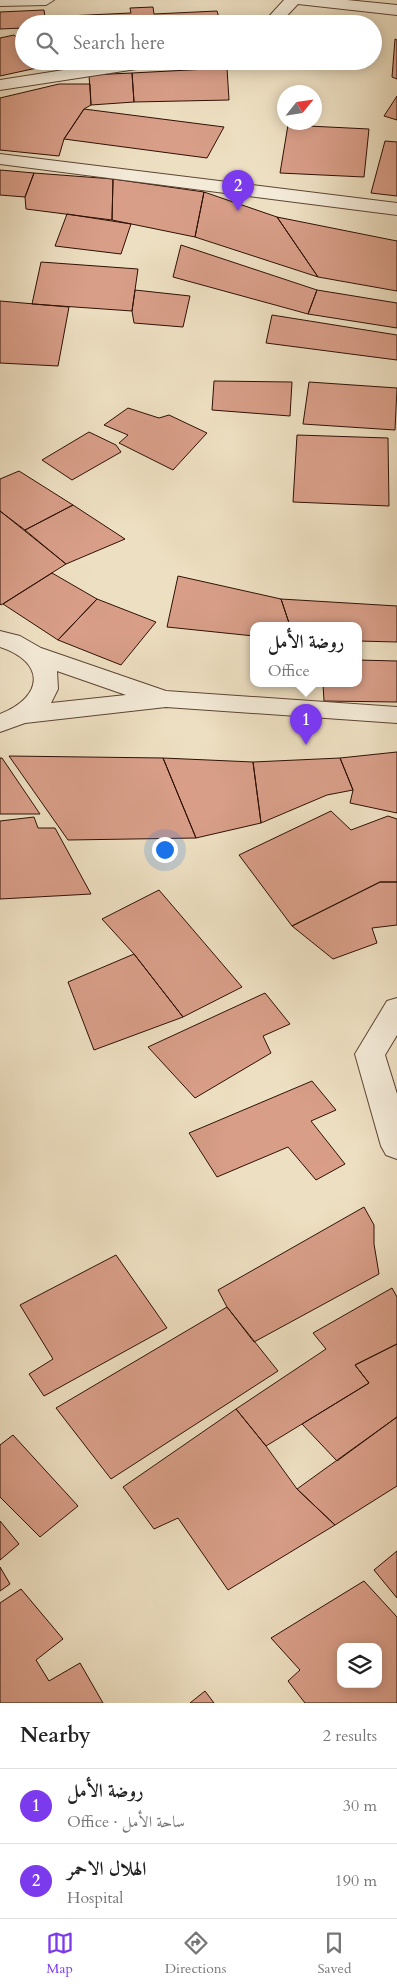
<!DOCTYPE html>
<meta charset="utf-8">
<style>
body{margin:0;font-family:Cardo,Amiri,serif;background:#f6f6f6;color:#222}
.controls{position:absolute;right:15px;bottom:15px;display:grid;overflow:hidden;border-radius:10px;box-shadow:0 2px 12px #0003}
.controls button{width:45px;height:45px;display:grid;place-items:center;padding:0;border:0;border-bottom:1px solid #e0e0e0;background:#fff;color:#222;font:25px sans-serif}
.compass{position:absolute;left:277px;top:85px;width:45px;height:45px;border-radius:50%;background:#fff;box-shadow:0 2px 12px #0003;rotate:60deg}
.you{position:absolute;left:164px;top:849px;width:18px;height:18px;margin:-12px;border:4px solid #fff;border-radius:50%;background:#1a73e8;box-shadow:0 0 0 8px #1a73e833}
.badge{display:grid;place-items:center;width:32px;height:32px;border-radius:50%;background:#7c3aed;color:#fff;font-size:16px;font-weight:700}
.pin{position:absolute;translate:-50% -41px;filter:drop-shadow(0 1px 2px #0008)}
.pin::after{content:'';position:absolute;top:26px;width:18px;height:15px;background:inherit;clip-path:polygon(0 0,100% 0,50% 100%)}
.popup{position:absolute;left:250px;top:622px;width:112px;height:65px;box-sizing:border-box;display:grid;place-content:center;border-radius:10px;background:#fff;filter:drop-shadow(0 1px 4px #0005);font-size:16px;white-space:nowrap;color:#767676}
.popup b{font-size:19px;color:#222}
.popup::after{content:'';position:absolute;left:50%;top:100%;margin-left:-10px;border:10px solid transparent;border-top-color:#fff}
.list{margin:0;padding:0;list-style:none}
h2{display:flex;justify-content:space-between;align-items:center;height:65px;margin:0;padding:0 20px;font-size:21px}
h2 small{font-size:16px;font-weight:400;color:#767676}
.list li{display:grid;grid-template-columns:32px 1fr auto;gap:15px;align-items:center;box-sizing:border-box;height:75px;padding:0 20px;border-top:1px solid #e0e0e0}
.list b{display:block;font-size:19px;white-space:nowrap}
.list p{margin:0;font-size:16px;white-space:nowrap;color:#767676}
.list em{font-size:16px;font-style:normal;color:#767676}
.icon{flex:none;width:28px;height:28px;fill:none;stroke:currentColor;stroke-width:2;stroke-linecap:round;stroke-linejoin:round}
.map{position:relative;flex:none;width:397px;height:1703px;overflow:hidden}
.search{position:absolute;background:#fff;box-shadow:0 2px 12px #0003;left:15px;right:15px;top:15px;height:55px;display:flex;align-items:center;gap:12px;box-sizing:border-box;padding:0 18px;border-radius:28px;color:#767676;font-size:19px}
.sheet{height:215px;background:#fff}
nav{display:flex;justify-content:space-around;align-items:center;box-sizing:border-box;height:70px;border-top:1px solid #e0e0e0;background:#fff;font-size:14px;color:#767676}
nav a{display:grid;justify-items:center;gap:2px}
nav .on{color:#7c3aed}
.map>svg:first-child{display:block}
</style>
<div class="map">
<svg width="397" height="1703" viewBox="0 0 397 1703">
<rect width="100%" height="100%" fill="#eddfc1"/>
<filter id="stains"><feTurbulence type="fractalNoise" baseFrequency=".004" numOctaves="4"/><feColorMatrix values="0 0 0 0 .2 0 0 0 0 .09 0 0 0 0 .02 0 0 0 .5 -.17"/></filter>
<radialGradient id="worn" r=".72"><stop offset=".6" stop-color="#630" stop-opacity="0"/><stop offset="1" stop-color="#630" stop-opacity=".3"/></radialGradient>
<path fill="#d89e88" stroke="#2f1005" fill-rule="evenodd" d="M153,7L154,14L217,11L221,24H24V28L0,29V12L44,10L45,17L131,13L130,8Z
M14,35L24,44V61H42L46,66L0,76V38Z
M395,39L397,40V79L392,77Z
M227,68L229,100L134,102L132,73Z
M132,73L134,102L91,105L89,75Z
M59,84H90L91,105L84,109L64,139L59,156L0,150V98Z
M397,96V120L384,116Z
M84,109L224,127L207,158L64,139Z
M288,125L369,129L364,177L280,173Z
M385,141L397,142V196L371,193Z
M0,170L34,173L25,197L0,195Z
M34,173L113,179L112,220L26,209L25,197Z
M113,179L204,192L195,237L112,220Z
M204,192L277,217L318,277L195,237Z
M67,214L131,224L121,254L55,246Z
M277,217L397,241V291L318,277Z
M181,245L317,290L308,314L173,277Z
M41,262L138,269L132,311L32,304Z
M135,290L190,296L183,327L134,323L132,311Z
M317,290L397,303V328L308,314Z
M0,301L69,307L58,366L0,363Z
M272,315L397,335V360L266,343Z
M214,381L292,382L290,416L212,410Z
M309,382L397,388L395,430L303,424Z
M128,408L159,418L169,415L207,433L173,470L119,443L128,435L104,425Z
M89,432L116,445L121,452L72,480L42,460Z
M297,435L388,438L389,506L293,502Z
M19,471L73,505L25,530L0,511V479Z
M73,505L125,539L66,564L25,530Z
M0,511L66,564L1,605L0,604Z
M52,573L97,599L58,640L3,604Z
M178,576L281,599L290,626H254V636L167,627Z
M97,599L156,622L121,665L58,640Z
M281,599L397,606V642L358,641V626H290Z
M358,660L397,661V702L324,701L323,684H358Z
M397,752V813L350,803L353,790L340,758Z
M9,756L163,758L196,838L68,840Z
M0,758H2L40,814H0Z
M163,758L253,762L261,823L196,838Z
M340,758L353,790L327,795L261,823L253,762Z
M331,811L351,830L388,816L397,819V882H380L292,926L239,855Z
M34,817L38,828H55L91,894L0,899V821Z
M380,882H397V925L372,928L377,943L333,959L292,926Z
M159,890L242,987L183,1017L134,954L102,919Z
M134,954L183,1017L94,1050L68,982Z
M265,993L290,1024L263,1036L271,1053L195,1098L148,1047Z
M312,1081L336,1110L311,1121L345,1164L316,1180L288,1147L217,1177L189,1133Z
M364,1207L374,1225V1244L379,1274L254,1342L227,1307L218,1290Z
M116,1255L167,1328L44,1396L29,1374L53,1359L20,1305Z
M392,1288L397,1297V1344L355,1365L369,1383L266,1446L236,1409L326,1349L313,1333Z
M227,1307L278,1371L111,1479L56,1408Z
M397,1344V1417L337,1461L302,1424L369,1383L355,1365Z
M236,1409L266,1446L297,1489L335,1525L228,1590L178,1518L154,1529L123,1487Z
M397,1417V1486L335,1525L297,1489Z
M13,1435L78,1506L40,1537L0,1497V1445Z
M0,1521L19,1544L0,1560Z
M397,1551V1598L374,1570Z
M0,1567L10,1584L0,1591Z
M364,1581L397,1617V1703H305L288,1681L300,1670L271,1638ZM341,1647H378V1684H341Z
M21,1589L63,1639L36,1660L49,1681L80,1663L103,1703H0V1603Z
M205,1691L214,1703H190Z"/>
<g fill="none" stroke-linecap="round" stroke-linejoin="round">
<defs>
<path id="minor" d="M0,0H54L46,5L0,6Z
M284,0H347L397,5V15L298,4L279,24H262Z
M121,61H164L156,66L0,90V80Z
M0,154L397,203V215L0,164Z
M0,631L20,636L41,648L166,691L397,707V723L166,707L25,723L0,732V714C44,697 46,662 0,647ZM57,671L126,695L51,703L58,689Z
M397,998V1035L385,1055L397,1094V1159L386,1155L381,1146L355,1054L387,1001Z"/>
</defs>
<use href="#minor" stroke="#5e4434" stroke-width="2"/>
<use href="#minor" fill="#f3ead7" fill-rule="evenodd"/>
</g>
<rect width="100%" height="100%" filter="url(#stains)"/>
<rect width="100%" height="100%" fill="url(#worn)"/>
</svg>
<div class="controls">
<button><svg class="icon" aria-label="layers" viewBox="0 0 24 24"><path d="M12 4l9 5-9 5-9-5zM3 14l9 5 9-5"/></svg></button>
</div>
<svg class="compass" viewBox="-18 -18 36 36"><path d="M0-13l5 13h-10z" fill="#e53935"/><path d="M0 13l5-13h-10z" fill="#767676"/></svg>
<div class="you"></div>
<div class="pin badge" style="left:306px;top:745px">1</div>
<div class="popup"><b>روضة الأمل</b>Office</div>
<div class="pin badge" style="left:238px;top:211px">2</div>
<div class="search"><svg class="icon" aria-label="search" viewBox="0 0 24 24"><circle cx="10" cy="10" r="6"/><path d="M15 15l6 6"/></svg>Search here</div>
</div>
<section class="sheet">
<h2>Nearby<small>2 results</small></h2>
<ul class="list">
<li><span class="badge">1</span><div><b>روضة الأمل</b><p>Office · ساحة الأمل</p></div><em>30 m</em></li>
<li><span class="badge">2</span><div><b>الهلال الاحمر</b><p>Hospital</p></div><em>190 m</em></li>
</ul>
</section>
<nav>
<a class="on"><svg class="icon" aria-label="map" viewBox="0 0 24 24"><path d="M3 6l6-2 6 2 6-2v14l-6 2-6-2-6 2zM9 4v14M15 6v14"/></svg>Map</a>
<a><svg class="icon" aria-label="directions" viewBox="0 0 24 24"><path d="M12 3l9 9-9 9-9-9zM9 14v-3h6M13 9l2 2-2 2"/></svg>Directions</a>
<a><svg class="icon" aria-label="saved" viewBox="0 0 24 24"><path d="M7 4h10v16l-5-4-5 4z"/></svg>Saved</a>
</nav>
